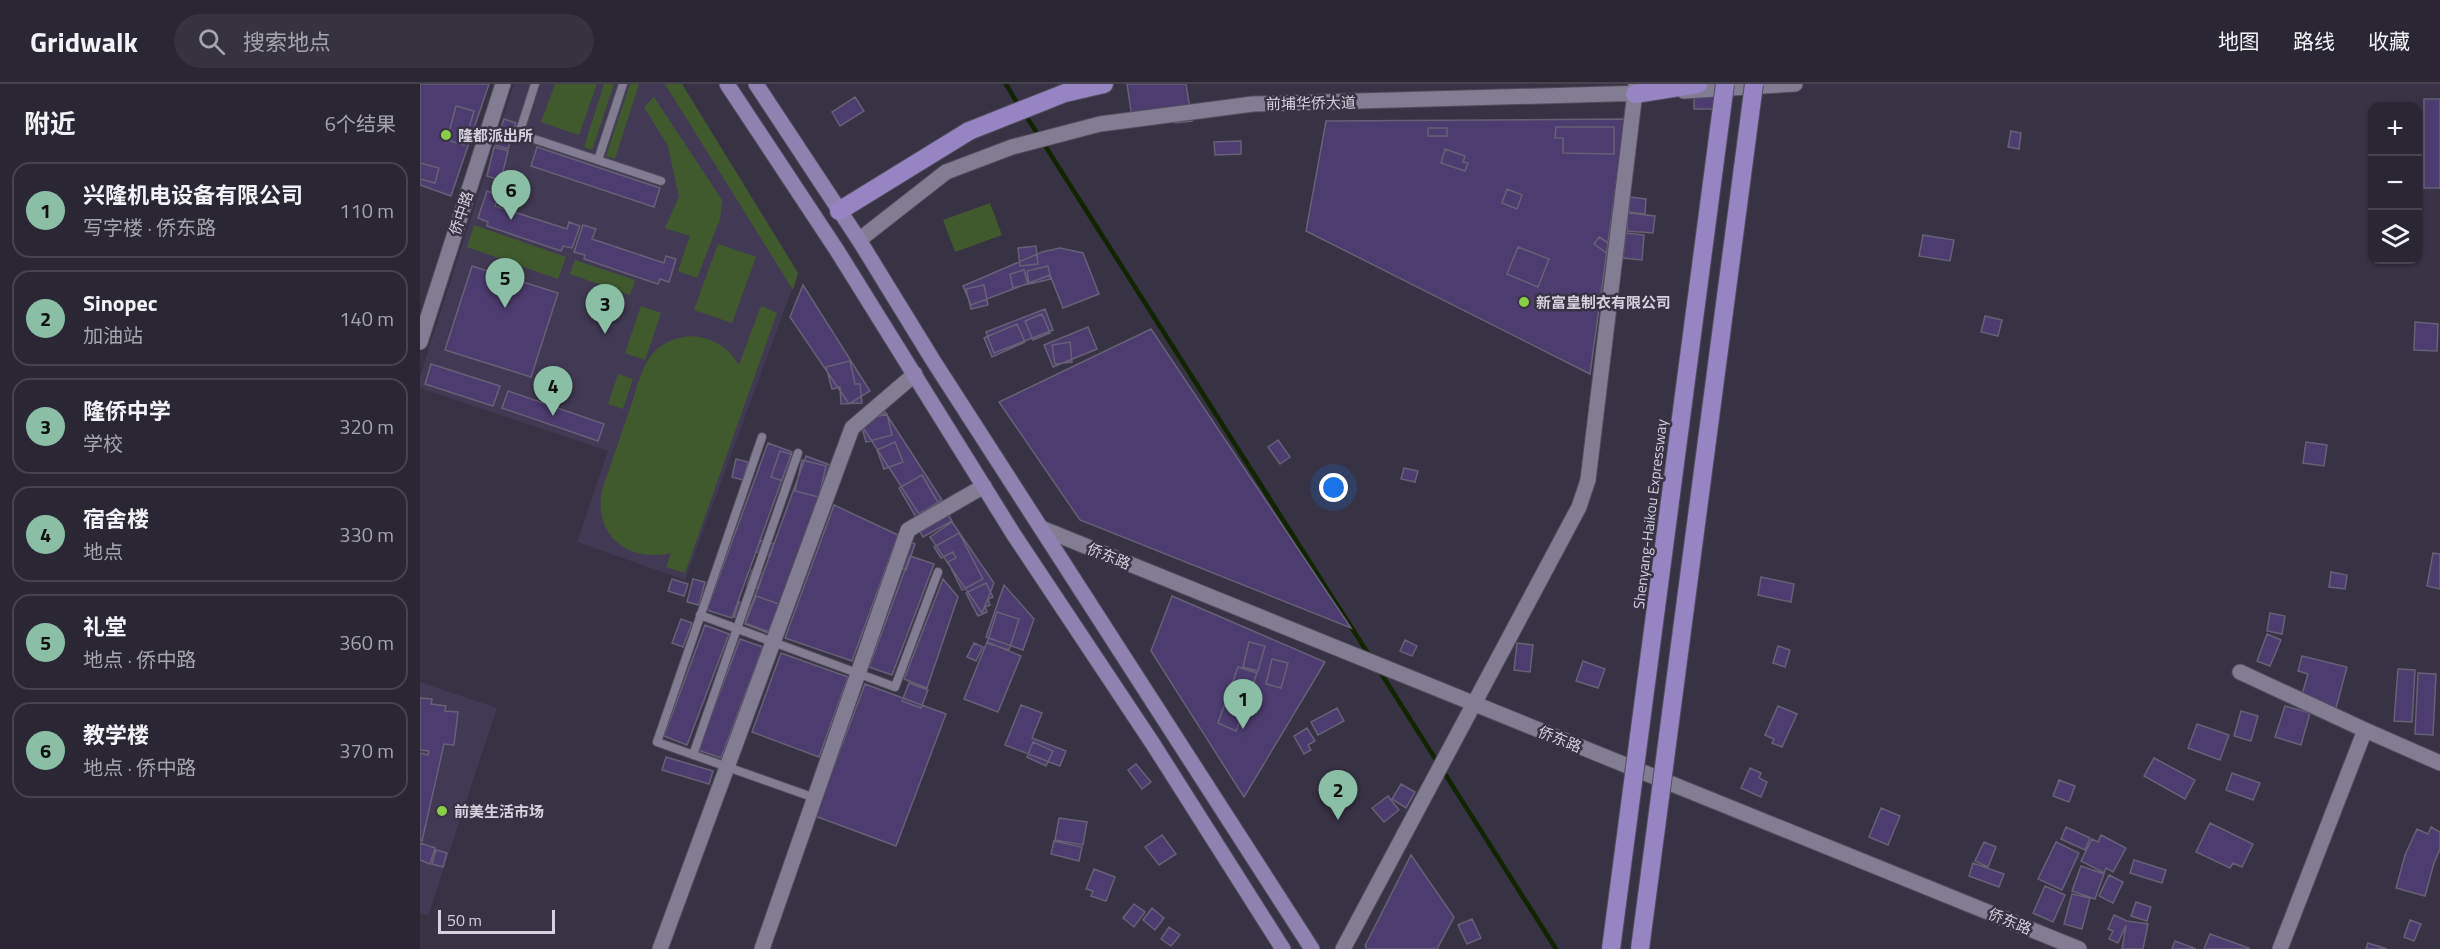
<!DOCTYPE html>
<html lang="zh">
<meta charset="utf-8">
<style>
body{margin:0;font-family:"Titillium Web","Noto Sans SC",sans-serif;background:#363240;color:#f1f3f6}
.controls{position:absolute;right:18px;top:18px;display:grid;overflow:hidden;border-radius:12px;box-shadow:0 2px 4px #0004}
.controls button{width:54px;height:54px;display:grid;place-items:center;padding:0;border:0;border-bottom:2px solid #46434f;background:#2a2634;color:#f1f3f6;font:30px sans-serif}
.scale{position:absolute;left:18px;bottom:15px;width:117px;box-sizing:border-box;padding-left:6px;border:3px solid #d5d2de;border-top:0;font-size:16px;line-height:21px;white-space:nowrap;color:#d5d2de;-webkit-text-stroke:4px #383245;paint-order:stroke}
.you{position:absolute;left:914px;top:404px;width:21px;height:21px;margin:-15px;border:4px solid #fff;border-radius:50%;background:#1a73e8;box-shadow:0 0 0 9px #1a73e833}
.badge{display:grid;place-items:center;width:39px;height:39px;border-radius:50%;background:#8abfa5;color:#111;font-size:20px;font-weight:700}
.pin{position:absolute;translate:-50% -50px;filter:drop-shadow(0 2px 3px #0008)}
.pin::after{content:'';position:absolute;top:32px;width:21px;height:18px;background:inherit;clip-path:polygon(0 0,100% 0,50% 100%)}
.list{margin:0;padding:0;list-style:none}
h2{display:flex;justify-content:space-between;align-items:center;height:78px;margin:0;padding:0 24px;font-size:26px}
h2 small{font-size:20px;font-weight:400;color:#a5a5ac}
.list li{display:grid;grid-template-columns:39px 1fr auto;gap:18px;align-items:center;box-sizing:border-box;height:96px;margin:0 12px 12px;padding:0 12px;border:2px solid #46434f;border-radius:18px}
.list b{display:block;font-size:22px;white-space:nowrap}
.list p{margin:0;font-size:20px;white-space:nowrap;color:#a5a5ac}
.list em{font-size:20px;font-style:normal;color:#a5a5ac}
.icon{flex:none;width:33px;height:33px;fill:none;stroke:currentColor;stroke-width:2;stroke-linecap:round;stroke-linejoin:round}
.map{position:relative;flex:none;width:2020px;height:865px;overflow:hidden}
header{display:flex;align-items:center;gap:36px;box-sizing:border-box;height:84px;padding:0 30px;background:#2a2634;border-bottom:2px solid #46434f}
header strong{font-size:28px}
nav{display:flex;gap:33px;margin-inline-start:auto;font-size:21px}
.search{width:420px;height:54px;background:#363240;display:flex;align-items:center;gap:15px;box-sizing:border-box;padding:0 21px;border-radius:33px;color:#a5a5ac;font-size:22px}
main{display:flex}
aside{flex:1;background:#2a2634}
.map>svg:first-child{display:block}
</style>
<header>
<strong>Gridwalk</strong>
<div class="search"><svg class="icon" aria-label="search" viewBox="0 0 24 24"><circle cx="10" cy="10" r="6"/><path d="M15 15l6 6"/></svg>搜索地点</div>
<nav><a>地图</a><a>路线</a><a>收藏</a></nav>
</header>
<main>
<aside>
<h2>附近<small>6个结果</small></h2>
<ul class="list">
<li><span class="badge">1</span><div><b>兴隆机电设备有限公司</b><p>写字楼 · 侨东路</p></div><em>110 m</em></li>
<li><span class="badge">2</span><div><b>Sinopec</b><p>加油站</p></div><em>140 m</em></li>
<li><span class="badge">3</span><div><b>隆侨中学</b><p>学校</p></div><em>320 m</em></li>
<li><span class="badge">4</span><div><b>宿舍楼</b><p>地点</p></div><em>330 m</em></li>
<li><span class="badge">5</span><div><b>礼堂</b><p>地点 · 侨中路</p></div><em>360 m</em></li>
<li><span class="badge">6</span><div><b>教学楼</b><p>地点 · 侨中路</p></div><em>370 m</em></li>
</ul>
</aside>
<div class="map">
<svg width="2020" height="865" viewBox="0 0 2020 865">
<rect width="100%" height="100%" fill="#383245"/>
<path fill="#423a54" d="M94,0H262L378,189L265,496L157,458L188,367L0,304V293Z
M0,598L77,624L8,832L0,829Z"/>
<path fill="#415a2d" d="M135,0H177L159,51L121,38Z
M184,0H194L172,66L164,63Z
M210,0H219L195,75L186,72Z
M245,0H262L378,189L373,206Z
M234,13L302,116L300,135L277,194L258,187L270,152L245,144L259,113L248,62L224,23Z
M570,119L582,151L535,168L523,136Z
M54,141L146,173L138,195L47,163Z
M298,160L336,173L312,239L274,226Z
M155,176L215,196L210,211L150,190Z
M221,222L241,229L225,276L205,269Z
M341,222L357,229L265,489L246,483L251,469C208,479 173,451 182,406C192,377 202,348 212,319C217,303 222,281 234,268C245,257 264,250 280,253C298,257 310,266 319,281Z
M198,290L213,295L203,325L188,320Z"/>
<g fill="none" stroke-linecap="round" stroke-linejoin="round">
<path stroke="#102400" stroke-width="4.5" d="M586,0L596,17
M608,35L949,571
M959,586L1136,865"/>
</g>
<path fill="#4d3c6f" stroke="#676176" stroke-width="1.5" d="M0,0H69L31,112L0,101Z
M707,0H766L772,37L755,39V34L713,40Z
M1274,9H1294V25H1274Z
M435,13L444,27L420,42L412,28Z
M2004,15H2020V104H2004Z
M36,22L54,27L44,61L27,56Z
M84,35L96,39L88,65L75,61Z
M1205,35L1170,290L886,147L906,37Z
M1136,43H1194V70L1143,69V54H1135Z
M1008,44H1027V52H1008Z
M1591,47L1601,49L1599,65L1588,63Z
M821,57V70L795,71L794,58Z
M74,63L88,67L81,96L67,92Z
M117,63L240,104L234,123L111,82Z
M1025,65L1045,72L1043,78L1048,79L1045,87L1021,79Z
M0,79L19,84L15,99L0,95Z
M1087,105L1102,111L1097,125L1082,119Z
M67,107L79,111L75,122L147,145L149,138L160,142L152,164L143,162L141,167L67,142L68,138L58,134Z
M1210,113L1226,115L1225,130L1209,128Z
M1208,129L1235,132L1233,149L1207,147Z
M163,141L176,145L172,155L244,179L246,172L256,175L249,198L240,195L238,200L164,175L165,171L154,168Z
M1206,149L1224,151L1222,176L1203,174Z
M1503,151L1534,156L1530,177L1499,172Z
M1179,153L1193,162L1188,170L1174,160Z
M616,162L618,180L600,182L598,164Z
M1098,163L1129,175L1118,203L1087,190Z
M640,164L663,169L679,210L643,224L630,191L551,221L543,202L622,168Z
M52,182L138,209L111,293L25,266Z
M628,182L631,195L609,200L607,187Z
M604,186L608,200L593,204L590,190Z
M383,201L450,307L429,320L370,233Z
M564,201L568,221L551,225L546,205Z
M625,225L633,246L574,269L566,248Z
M622,230L630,249L613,256L605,237Z
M1565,232L1582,236L1578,252L1561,248Z
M1995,238L2018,240L2017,267L1994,266Z
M597,240L605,258L572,273L564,254Z
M668,243L677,265L633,283L624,261Z
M731,245L931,544L660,436L579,318Z
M650,258L652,278L635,280L632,261Z
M430,277L435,300H440L442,319L421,320L420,303L412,305L406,283Z
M11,280L80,302L73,322L5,300Z
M88,307L184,340L178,357L82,324Z
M465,328L522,416L499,430L442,342Z
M467,330L472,351L446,358L440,337Z
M858,356L870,373L860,380L848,363Z
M475,358L483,378L464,385L457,366Z
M1886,358L1907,361L1904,382L1883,379Z
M348,359L372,368L312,534L287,526Z
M360,367L374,371L366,398L351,393Z
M386,372L410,381L349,548L325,539Z
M316,375L328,378L323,396L312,393Z
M382,376L406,382L399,413L375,407Z
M984,384L998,387L995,398L981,395Z
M502,391L520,422L497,435L479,404Z
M414,421L478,451L432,577L365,554Z
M523,422L532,437L503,453L495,439Z
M532,438L574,499L562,529L510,453Z
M539,449L563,495L542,506L528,478L536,474L533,468L521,474L514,463Z
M478,453L495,460L486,486L469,480Z
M340,456L354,460L350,472L336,468Z
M2013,469L2020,470V505L2007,502Z
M490,472L514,480L472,591L449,583Z
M332,486L343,490L338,505L327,501Z
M1911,488L1927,491L1925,505L1909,503Z
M1341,493L1374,500L1371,518L1338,511Z
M252,495L268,500L264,512L248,507Z
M273,495L285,498L279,521L267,518Z
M523,495L538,513L507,604L484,595Z
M566,499L573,513L568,515L570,521L565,523L567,528L558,532L546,509Z
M584,501L614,535L603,566L566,553Z
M336,512L359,520L348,549L325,540Z
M752,512L905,578L824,713L731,567Z
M319,518L330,521L326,537L314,533Z
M577,528L599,535L589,566L567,559Z
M1850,529L1865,532L1862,550L1847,547Z
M261,535L272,539L263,563L252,559Z
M285,541L309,550L267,661L244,652Z
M1847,550L1861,556L1850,582L1837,577Z
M320,555L343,563L301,674L278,666Z
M985,556L997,562L992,572L980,567Z
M567,558L601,572L578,628L544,615Z
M829,558L845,562L838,587L823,583Z
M554,559L563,563L556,577L547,573Z
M1097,559L1113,561L1110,588L1094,586Z
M1358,562L1370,566L1365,583L1353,579Z
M361,569L428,593L399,673L332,648Z
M1882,572L1927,583L1916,624L1881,614L1888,590L1878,587Z
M852,575L868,579L861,604L846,600Z
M1163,577L1185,585L1178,604L1156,597Z
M818,583L837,589L816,647L798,639Z
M1978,585L1995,586L1992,638L1974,637Z
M1998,589L2016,590L2013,651L1995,650Z
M489,599L508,606L501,624L482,617Z
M445,600L526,630L476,762L395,732Z
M0,614L12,615L11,620L26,622L25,627L38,628L34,661L24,660L2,757L0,756V669L8,671L9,667L0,666Z
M601,621L622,629L612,654L646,667L640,682L585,661Z
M1358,622L1377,630L1362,663L1352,659L1354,655L1345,651Z
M1865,622L1890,629L1881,661L1855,653Z
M917,624L924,637L898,651L891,638Z
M1821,627L1838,632L1831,657L1814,652Z
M1777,640L1809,651L1800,676L1768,664Z
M887,644L895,657L888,661L891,666L884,670L874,652Z
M613,658L633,667L626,682L607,673Z
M246,673L293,687L289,700L242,686Z
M1734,674L1775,696L1765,715L1724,692Z
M716,680L731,698L722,705L708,686Z
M1330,684L1341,689L1339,694L1347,698L1341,713L1321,704Z
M1812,689L1840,699L1833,716L1806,706Z
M1639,696L1655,702L1649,718L1633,712Z
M981,700L995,708L986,724L972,715Z
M968,712L979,726L964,738L952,724Z
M1461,724L1480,732L1468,761L1449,753Z
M639,734L667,738L663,761L635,756Z
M1790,739L1833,760L1822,783L1813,779L1810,784L1776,768Z
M1646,743L1670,754L1665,766L1641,755Z
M2011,743L2020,748V765L2014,779L2005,812L1976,804L1985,771L1997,745L2008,750Z
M742,751L756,770L739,781L725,763Z
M1681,751L1706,764L1693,788L1686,784L1684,789L1661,777L1672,755L1678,758Z
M634,757L662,763L659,777L631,770Z
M1564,758L1576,763L1568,783L1555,777Z
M1636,758L1659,769L1642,806L1618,795Z
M0,759L15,764L10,780L0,776Z
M16,766L27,769L23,783L12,780Z
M991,771L1034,833L1017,865H947L945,862Z
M1714,776L1746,786L1742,799L1710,789Z
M1553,779L1584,790L1579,803L1549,792Z
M1661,782L1684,790L1675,815L1652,807Z
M674,785L695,793L686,817L671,812L673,807L666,805Z
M1689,791L1703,798L1693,819L1679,812Z
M1625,802L1645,811L1633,838L1613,829Z
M1652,810L1670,814L1662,845L1644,840Z
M1716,818L1731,823L1727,837L1711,832Z
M714,820L725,828L714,843L703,834Z
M732,824L744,834L735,846L723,836Z
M1694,831L1707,837L1728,840L1723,865H1702L1706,841L1698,859L1689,855L1693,847L1688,845Z
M1052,835L1061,854L1047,860L1038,841Z
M1990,836L2001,840L1994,857L1984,853Z
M749,843L760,851L751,862L741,855Z
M1790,850L1829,864L1828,865H1784Z
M1755,857L1776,865H1752Z
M1948,859L1967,865H1946Z"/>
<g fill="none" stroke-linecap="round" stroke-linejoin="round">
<defs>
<path id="lane" d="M115,0L99,50L241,97
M178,76L203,0
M342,353L237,658L395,714
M280,531L475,603L518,488
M273,671L378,369"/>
<path id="street" d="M1264,7L1375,0
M439,156L526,88L592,63L680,40L833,20L1225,9
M0,258L83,0
M621,444L1659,865
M1820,588L1945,646L2020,679
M240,865L432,344L495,290
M342,865L488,446L564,402
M923,865L1159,423L1168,396L1216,0
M1860,865L1945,646"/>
<path id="primary" d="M307,0L418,168L594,451L733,660L863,865
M336,0L439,156L514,278L892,865"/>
<path id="highway" d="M1215,10L1278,0
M419,127L549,47L645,9L684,0"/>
</defs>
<use href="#lane" stroke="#524e5d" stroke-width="10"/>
<use href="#street" stroke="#524e5d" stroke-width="17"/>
<use href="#primary" stroke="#524e5d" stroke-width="17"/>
<use href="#highway" stroke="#524e5d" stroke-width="20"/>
<use href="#lane" stroke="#837d93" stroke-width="8"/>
<use href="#street" stroke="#837d93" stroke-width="15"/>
<use href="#primary" stroke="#8f82b0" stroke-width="15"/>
<use href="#highway" stroke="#9785c3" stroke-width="18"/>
<defs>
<path id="highway-bridge" d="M1191,865L1305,0
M1220,865L1334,0"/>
</defs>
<use href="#highway-bridge" stroke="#524e5d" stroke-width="20" stroke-linecap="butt"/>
<use href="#highway-bridge" stroke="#9785c3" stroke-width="18"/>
</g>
<g fill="#8ace48" stroke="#383245" stroke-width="2">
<circle cx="26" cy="51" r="6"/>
<circle cx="1104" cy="218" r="6"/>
<circle cx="22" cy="727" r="6"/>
</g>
<g text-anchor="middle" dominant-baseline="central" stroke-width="5" stroke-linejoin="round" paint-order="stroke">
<g font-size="15" fill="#d5d2de" stroke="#383245">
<text transform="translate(891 19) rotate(-1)">前埔华侨大道</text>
<text transform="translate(41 129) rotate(-72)">侨中路</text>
<text transform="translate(1230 430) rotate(-83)">Shenyang-Haikou Expressway</text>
<text transform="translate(689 472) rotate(22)">侨东路</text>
<text transform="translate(1140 655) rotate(22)">侨东路</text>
<text transform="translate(1590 837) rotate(22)">侨东路</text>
</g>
<g font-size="15" font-weight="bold" fill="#d5d2de" stroke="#383245" text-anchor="start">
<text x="38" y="51">隆都派出所</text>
<text x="1116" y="218">新富皇制衣有限公司</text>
<text x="34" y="727">前美生活市场</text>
</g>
</g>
</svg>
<div class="controls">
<button>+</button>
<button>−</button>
<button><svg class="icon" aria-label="layers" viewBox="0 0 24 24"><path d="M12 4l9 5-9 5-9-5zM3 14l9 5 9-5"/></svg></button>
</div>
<div class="scale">50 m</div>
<div class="you"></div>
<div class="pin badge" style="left:823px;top:645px">1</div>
<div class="pin badge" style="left:918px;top:736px">2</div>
<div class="pin badge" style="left:185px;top:250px">3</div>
<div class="pin badge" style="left:133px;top:332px">4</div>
<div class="pin badge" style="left:85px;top:224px">5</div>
<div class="pin badge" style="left:91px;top:136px">6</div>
</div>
</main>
